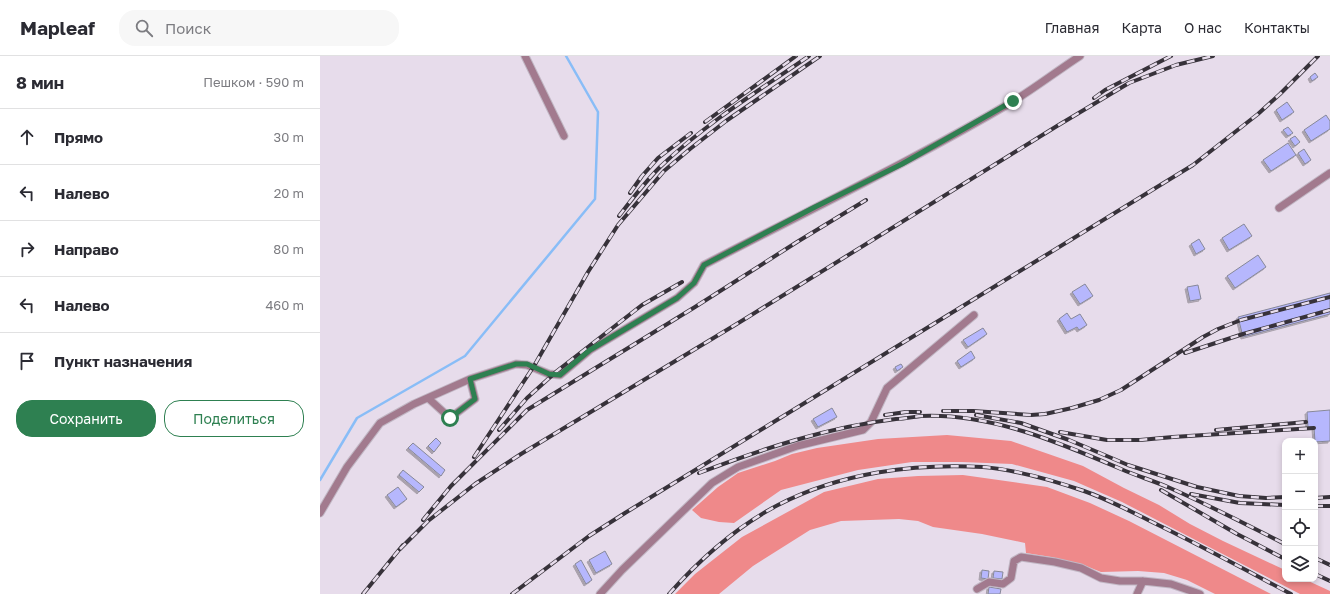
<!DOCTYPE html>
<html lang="ru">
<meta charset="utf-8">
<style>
body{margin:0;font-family:"Golos Text",sans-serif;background:#f7f7f7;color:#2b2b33}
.controls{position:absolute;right:12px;bottom:12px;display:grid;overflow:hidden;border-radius:8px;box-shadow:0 2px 6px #0003}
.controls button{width:36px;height:36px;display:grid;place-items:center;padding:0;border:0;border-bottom:1px solid #e1e1e2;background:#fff;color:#2b2b33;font:20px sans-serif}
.stop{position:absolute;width:12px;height:12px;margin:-9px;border:3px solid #2e8051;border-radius:50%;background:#fff}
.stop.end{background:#2e8051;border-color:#fff;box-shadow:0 1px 4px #0008}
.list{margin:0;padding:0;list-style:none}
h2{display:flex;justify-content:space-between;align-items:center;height:52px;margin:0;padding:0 16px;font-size:17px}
h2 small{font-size:13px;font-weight:400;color:#7c7c81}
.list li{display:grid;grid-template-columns:26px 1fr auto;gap:12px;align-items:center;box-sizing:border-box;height:56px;padding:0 16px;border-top:1px solid #e1e1e2}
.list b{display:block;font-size:15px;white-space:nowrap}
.list em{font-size:13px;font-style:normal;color:#7c7c81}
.actions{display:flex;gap:8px;padding:12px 16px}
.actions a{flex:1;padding:9px 0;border:1px solid #2e8051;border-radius:16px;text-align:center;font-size:14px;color:#2e8051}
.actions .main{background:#2e8051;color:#fff}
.icon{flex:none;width:22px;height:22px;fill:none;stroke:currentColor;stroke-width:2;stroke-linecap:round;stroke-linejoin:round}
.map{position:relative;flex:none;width:1010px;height:538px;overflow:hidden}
header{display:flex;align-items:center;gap:24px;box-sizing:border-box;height:56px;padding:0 20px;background:#fff;border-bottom:1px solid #e1e1e2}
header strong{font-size:19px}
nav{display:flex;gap:22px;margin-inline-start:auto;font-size:14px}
.search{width:280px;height:36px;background:#f7f7f7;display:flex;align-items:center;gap:10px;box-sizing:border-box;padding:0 14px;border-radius:16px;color:#7c7c81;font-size:15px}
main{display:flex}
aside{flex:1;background:#fff}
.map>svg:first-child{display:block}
</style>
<header>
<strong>Mapleaf</strong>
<div class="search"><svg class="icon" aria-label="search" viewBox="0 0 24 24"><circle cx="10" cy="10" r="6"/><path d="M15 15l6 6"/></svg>Поиск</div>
<nav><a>Главная</a><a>Карта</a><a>О нас</a><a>Контакты</a></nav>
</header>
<main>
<aside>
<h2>8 мин<small>Пешком · 590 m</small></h2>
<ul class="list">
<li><svg class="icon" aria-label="ahead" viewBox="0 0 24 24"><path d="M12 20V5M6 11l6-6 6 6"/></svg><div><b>Прямо</b></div><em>30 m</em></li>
<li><svg class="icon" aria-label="left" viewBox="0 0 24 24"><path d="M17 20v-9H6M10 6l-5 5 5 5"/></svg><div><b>Налево</b></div><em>20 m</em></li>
<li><svg class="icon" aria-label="right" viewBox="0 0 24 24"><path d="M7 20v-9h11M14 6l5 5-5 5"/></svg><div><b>Направо</b></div><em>80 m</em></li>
<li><svg class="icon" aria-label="left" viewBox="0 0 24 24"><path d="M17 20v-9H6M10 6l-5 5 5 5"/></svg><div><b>Налево</b></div><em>460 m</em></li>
<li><svg class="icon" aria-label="arrive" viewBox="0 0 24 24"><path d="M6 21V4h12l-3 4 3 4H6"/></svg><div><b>Пункт назначения</b></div></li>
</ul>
<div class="actions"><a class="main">Сохранить</a><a>Поделиться</a></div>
</aside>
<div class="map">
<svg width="1010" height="538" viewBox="0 0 1010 538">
<defs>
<filter id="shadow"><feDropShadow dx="-2" dy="2" stdDeviation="0" flood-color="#0004"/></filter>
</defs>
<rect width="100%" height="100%" fill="#e7dceb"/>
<path fill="#ef898a" d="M627,379L691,385L763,410L804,432L839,449L870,468L903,485L965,514V523H984L1010,535V538H980L802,446L754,425L692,408L642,406H592L538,414L461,434L414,467L399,466L381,462L372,454L398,431L418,417L455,405L472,398L497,392L558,383Z
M643,419L727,431L770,447L809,465L951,538H895L867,524L844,517L818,515L781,516L761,508L731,501L706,497L705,487L662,478L613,471L598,465L579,463L521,465L490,474L433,510L399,538H355L375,518L422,481L504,436L558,423L598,420Z"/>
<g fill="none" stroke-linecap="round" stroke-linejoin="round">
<path stroke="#89bdf7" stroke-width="2.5" d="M0,424L37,362L145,300L275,143L278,56L246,0"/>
</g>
<path fill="#b6b7fd" stroke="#878898" filter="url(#shadow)" d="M995,17L998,21L992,25L990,21Z
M967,46L974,56L962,64L956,54Z
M1006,59L1010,65V73L991,85L984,74Z
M968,71L973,77L968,80L963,74Z
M975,80L980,86L975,90L970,83Z
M968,87L976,99L951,115L943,104Z
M984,93L991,104L985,108L978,97Z
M924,168L932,180L909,194L902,182Z
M879,183L885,193L876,198L871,188Z
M938,199L946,211L915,232L907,220Z
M765,228L773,240L760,248L752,236Z
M878,229L881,243L870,245L867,231Z
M1010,237V258L923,281L918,261Z
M747,257L751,263L760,258L767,269L759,274L757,271L747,276L739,263Z
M663,272L667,278L648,291L643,284Z
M651,295L655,302L641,311L637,305Z
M581,308L583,311L577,315L575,311Z
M512,352L517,361L498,371L493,363Z
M1010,354V385L995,386L994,371H988L987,356Z
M116,382L121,387L114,396L108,390Z
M93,387L125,414L121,420L88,392Z
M83,414L104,431L99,436L79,419Z
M78,431L87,443L76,451L67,439Z
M285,495L292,508L276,517L269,504Z
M261,504L272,524L266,528L255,508Z
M662,514L669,515L668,523L661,522Z
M674,515L683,516L682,523L673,522Z
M669,531L681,533L680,538H668Z"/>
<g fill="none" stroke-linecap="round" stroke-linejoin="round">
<defs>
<path id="minor" d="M205,0L244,80
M959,152L1010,117
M108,342L130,362L155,343L150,323
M0,457L27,411L60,367L94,348L150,323L196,308L207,309L229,318L240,319L270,294L357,242L374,227L384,209C487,155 592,105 692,46C715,32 737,15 760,0
M657,533L669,526L683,528L691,522L694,505L701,501L735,506L761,512L781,522L800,525H823L851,528L880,538
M280,538L302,514L392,427L418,411L477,390L543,374L551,366L567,332L654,259
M817,538L823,525"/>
</defs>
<use href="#minor" stroke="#c1b7c4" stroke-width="9"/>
<use href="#minor" stroke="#a27a8e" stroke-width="7"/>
<defs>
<path id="rail" d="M774,42L785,34L851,0
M385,66L476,0
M310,137L322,120L338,102L371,77
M299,160C312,143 325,126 340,111C385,68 438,35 489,0
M865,297L923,278L1010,254
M623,355H653L711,359L725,358L752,352L779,344L801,334L883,281L898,273L921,264L1010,241
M565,359L586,356H600
M656,359L701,367L749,384L808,409L877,431L919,440L946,442L965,441
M179,374L207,342L237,315L322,249L362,226
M896,374L986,366
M740,376L787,384H820L853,381L994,372
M154,401L214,310L268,216L298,169L344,115L370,93L406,65L500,0
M379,417C442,393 508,371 576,363C584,363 593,361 601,360C670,357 738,386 801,413C817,420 834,425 850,432C889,449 927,469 965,488
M841,434L917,478L965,503
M871,438L920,447L965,449
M995,442L1010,441
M995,450H1010
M103,464L131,430L207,354L375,251L477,186L546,144
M80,493L108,465L155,428L201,398L420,266L737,70L809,27L856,9L893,0
M995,502L1010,509
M995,518L1010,525
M43,538L83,489
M192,538L269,480L305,457L873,109L938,58L960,38L998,0
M349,538C380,503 416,471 458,449C520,417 594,407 663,411C697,414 732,424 764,435C787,443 808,454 830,465C878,488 924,513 971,538"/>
</defs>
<use href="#rail" stroke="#37323a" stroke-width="4"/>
<use href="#rail" stroke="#e7dceb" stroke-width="2.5" stroke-dasharray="8" stroke-linecap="butt"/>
</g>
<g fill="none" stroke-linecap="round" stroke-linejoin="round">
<path stroke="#2e8051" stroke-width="5" d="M130,362L155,343L150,323L196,308H207L229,318L240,319L270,294L357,242L374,227L384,209L495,151L582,108L693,45"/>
</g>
</svg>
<div class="controls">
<button>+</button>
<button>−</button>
<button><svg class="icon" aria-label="locate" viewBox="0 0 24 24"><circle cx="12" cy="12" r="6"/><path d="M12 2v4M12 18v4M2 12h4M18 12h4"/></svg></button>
<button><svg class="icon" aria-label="layers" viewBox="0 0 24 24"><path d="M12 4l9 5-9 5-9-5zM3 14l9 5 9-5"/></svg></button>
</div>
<div class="stop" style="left:130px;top:362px"></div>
<div class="stop end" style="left:693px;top:45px"></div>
</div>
</main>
